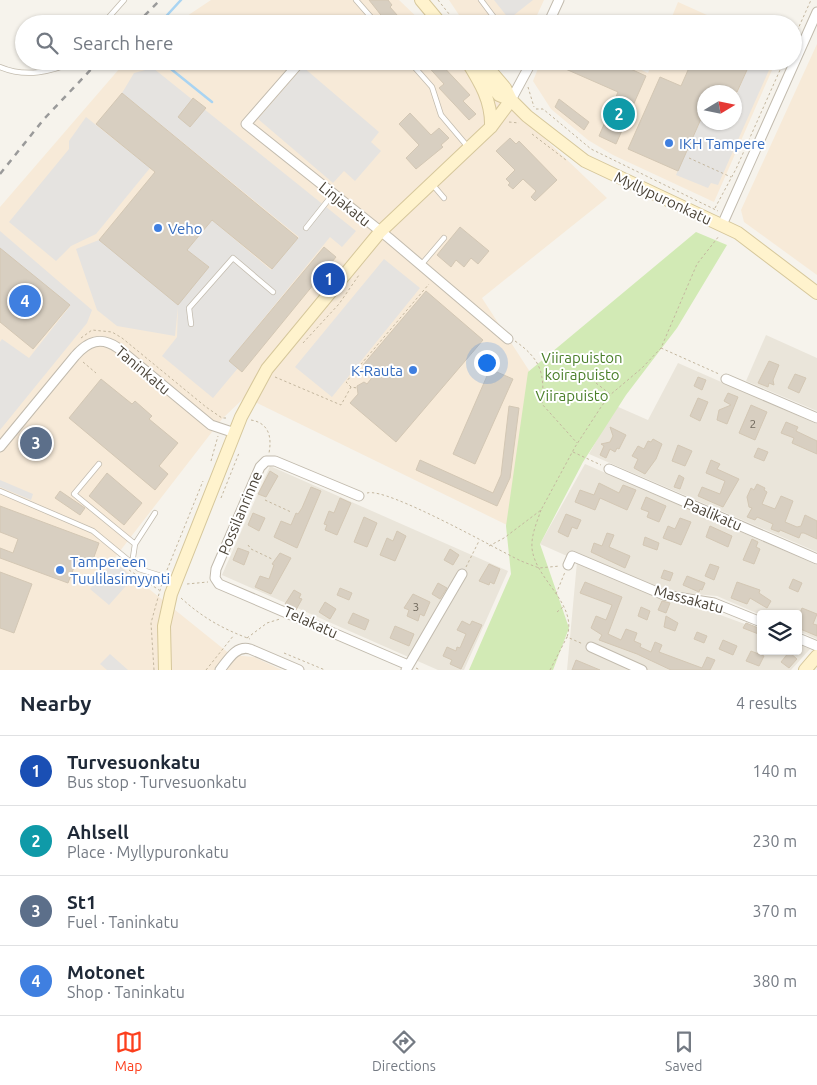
<!DOCTYPE html>
<meta charset="utf-8">
<style>
body{margin:0;font-family:Ubuntu,sans-serif;background:#f6f6f7;color:#1f2937}
.controls{position:absolute;right:15px;bottom:15px;display:grid;overflow:hidden;border-radius:5px;box-shadow:0 1px 4px #0004}
.controls button{width:45px;height:45px;display:grid;place-items:center;padding:0;border:0;border-bottom:1px solid #e0e1e3;background:#fff;color:#1f2937;font:25px sans-serif}
.compass{position:absolute;left:697px;top:85px;width:45px;height:45px;border-radius:50%;background:#fff;box-shadow:0 1px 4px #0004;rotate:80deg}
.you{position:absolute;left:486px;top:362px;width:18px;height:18px;margin:-12px;border:4px solid #fff;border-radius:50%;background:#1a73e8;box-shadow:0 0 0 8px #1a73e833}
.badge{display:grid;place-items:center;width:32px;height:32px;border-radius:50%;background:#fc3f1d;color:#fff;font-size:16px;font-weight:700}
.pin{position:absolute;translate:-50% -50%;border:2px solid #fff;box-shadow:0 1px 5px #0006}
.list{margin:0;padding:0;list-style:none}
h2{display:flex;justify-content:space-between;align-items:center;height:65px;margin:0;padding:0 20px;font-size:21px}
h2 small{font-size:16px;font-weight:400;color:#747a83}
.list li{display:grid;grid-template-columns:32px 1fr auto;gap:15px;align-items:center;box-sizing:border-box;height:70px;padding:0 20px;border-top:1px solid #e0e1e3}
.list b{display:block;font-size:19px;white-space:nowrap}
.list p{margin:0;font-size:16px;white-space:nowrap;color:#747a83}
.list em{font-size:16px;font-style:normal;color:#747a83}
.icon{flex:none;width:28px;height:28px;fill:none;stroke:currentColor;stroke-width:2;stroke-linecap:round;stroke-linejoin:round}
.map{position:relative;flex:none;width:817px;height:670px;overflow:hidden}
.search{position:absolute;background:#fff;box-shadow:0 1px 4px #0004;left:15px;right:15px;top:15px;height:55px;display:flex;align-items:center;gap:12px;box-sizing:border-box;padding:0 18px;border-radius:28px;color:#747a83;font-size:19px}
.sheet{height:345px;background:#fff}
nav{display:flex;justify-content:space-around;align-items:center;box-sizing:border-box;height:70px;border-top:1px solid #e0e1e3;background:#fff;font-size:14px;color:#747a83}
nav a{display:grid;justify-items:center;gap:2px}
nav .on{color:#fc3f1d}
.map>svg:first-child{display:block}
</style>
<div class="map">
<svg width="817" height="670" viewBox="0 0 817 670">
<rect width="100%" height="100%" fill="#f6f3ec"/>
<path fill="#eae5da" d="M766,335L817,358V411L746,381Z
M678,363L817,424V552L589,454L616,406L648,420Z
M585,464L817,565V639L798,631V614L761,615L717,596L671,592L570,551L567,556L540,544Z
M270,466L508,571L464,670H438L222,575Z
M577,562L761,630V651H798V644L810,649L791,670H567Z"/>
<path fill="#f7ead8" fill-rule="evenodd" d="M211,0H399L424,24H175Z
M449,0H544L533,24H465Z
M678,2L727,24H669Z
M817,44V275L744,222L741,210Z
M126,61H463L607,198L482,298L530,372L507,525L245,397L222,419L113,560L231,655L254,657L282,670H0V207Z
M541,61H621L648,73L653,61H776L714,202L613,155L588,140L551,109L533,81ZM704,92H734V122H704Z"/>
<path fill="#d2eab5" d="M696,232L727,245L677,328L626,395L583,462L540,544L569,628L553,670H469L511,574L506,526L528,372Z"/>
<path fill="#e5e3e0" d="M494,0H533L509,19Z
M751,61H773L718,185L711,183L708,188L676,175L704,112V122H734L735,98Z
M303,67L379,132L371,142L381,151L355,181L344,171L333,183L258,119Z
M153,68L356,231L342,247L330,237L229,361L238,368L213,398L162,356L177,337L178,307L175,336L117,326L97,310L76,249L99,240L208,267L187,250L212,220L271,270L299,237L122,93L134,73Z
M86,117L150,168L96,234L71,246L56,261L9,222L69,149V141Z
M0,231L92,310L87,323L0,430V342L2,339L29,358L70,306L0,248Z
M384,259L420,288L332,397L295,367Z
M0,480L33,494L31,500L0,487Z
M114,561L133,578L109,605L90,589Z
M110,654L128,670H107L100,664Z"/>
<g fill="none" stroke-linecap="round" stroke-linejoin="round">
<path stroke="#a9d4f2" stroke-width="2.5" d="M159,24L181,0
M161,61L212,102"/>
</g>
<path fill="#d8cfc1" stroke="#d3c7b4" d="M369,0H388L392,5L390,7L405,24H388Z
M423,61H438L470,95L463,101L476,114L469,120L439,88L444,84Z
M564,61H613L646,76L616,144L599,136L618,92L561,67Z
M692,61H751L737,92H704V112L678,171L628,149L660,77L681,86Z
M122,93L298,238L272,269L212,220L187,250L209,267L178,305L99,240L155,172L96,124Z
M193,98L206,108L190,127L178,117Z
M559,99L589,122L584,130L555,107Z
M410,113L431,135L439,128L449,138L441,145L443,147L416,169L406,158L419,145L399,124Z
M510,138L516,144L519,141L557,180L535,201L531,197L536,191L523,179L513,189L508,185L510,183L506,179L515,170L496,151Z
M460,227L489,251L478,264L471,258L464,267L456,260L451,267L437,255Z
M324,247L336,257L242,372L229,361Z
M0,248L70,305L33,349L0,322Z
M426,291L483,340L396,442L350,403L358,394L357,386L364,382L367,384L374,375L363,365Z
M769,361L779,365L773,380L774,385L769,383L768,387L758,383Z
M490,369L513,379L475,464L453,454Z
M795,374L806,378L799,393L788,388Z
M698,377L706,380L702,390L694,386Z
M101,379L132,404L135,401L152,416L149,419L178,443L159,466L168,474L155,490L69,418Z
M728,393L738,397L727,424L717,420L719,410L731,405L724,401Z
M698,398L708,402L700,421L690,416Z
M751,405L767,412L755,440L739,433Z
M509,406L519,408L510,478L497,506L416,470L420,460L493,493L501,475Z
M786,422L798,427L796,431L817,441V454L792,443L794,438L781,433Z
M610,427L626,435L619,449L617,448L615,452L610,449L606,458L600,455L604,446L601,444L610,442L613,436Z
M36,436L43,442L37,449L30,443Z
M653,439L662,444L656,459L645,474L634,468L638,459L632,456L638,446L644,449L648,441L651,442Z
M678,445L692,451L685,466L672,461Z
M758,448L768,452L764,461L754,457Z
M711,460L720,464L717,469L739,479L723,507L698,496L702,487L720,494L725,481L706,473Z
M270,471L278,476L266,497L258,494Z
M107,473L142,503L124,525L89,496Z
M679,475L684,478L680,489L674,487Z
M599,483L619,493L623,485L636,490L627,510L600,498L595,510L575,502L580,490L594,495Z
M757,484L765,488L764,490L767,492L762,504L775,509L781,496L793,501L785,522L797,527L801,526L805,515L817,521V539L804,533H801L799,538L780,530L779,532L771,529L773,524L757,517L755,520L747,517L752,508L749,507L747,497L751,488L754,490Z
M311,487L321,491L297,548L274,537L281,521L291,525L296,513L298,514L302,508Z
M60,491L85,508L80,515L55,498Z
M646,497L666,506L659,522L647,517L649,512L641,509Z
M340,498L351,503L337,535L325,530L327,525L324,524L329,511L334,513Z
M0,506L99,543L90,568L76,562L68,583L0,558V548L13,553L18,539L0,532Z
M253,513L265,518L259,531L248,525Z
M566,514L581,520L577,529L572,527L568,537L558,532Z
M364,517L377,523L367,547L354,542Z
M680,518L691,522L681,545L663,538L668,526L675,529Z
M710,526L732,536L728,547L706,537Z
M397,531L406,536L395,561L380,555L387,538L393,541Z
M607,533L614,535L609,547L630,556L625,568L591,552L594,543L602,546Z
M645,537L659,543L657,550L643,545Z
M752,539L758,542L756,547L760,549L754,564L743,560Z
M238,548L249,552L244,565L233,560Z
M450,549L459,555L453,565L444,560Z
M280,553L291,558L271,594L255,587L260,576L269,579L274,565L272,564Z
M489,564L500,569L494,584L490,582L489,585L479,581Z
M710,564L719,567L714,580L705,576Z
M664,570L673,573L670,581L661,578Z
M0,572L32,584L14,633L0,628Z
M687,576L705,583L702,590L700,589L699,592L683,585Z
M793,579L802,583L798,592L789,588Z
M585,582L622,597L608,634L621,640L626,629L637,633L634,641L641,644L640,647L651,652L655,642L662,645L659,652L702,668L707,657L715,660L710,670H671L637,654L599,640L602,635L591,628L596,616L606,620L612,605L580,593Z
M737,582L760,590L759,593L771,601L767,608L750,598L747,604L731,598Z
M438,583L447,588L440,599L432,594Z
M340,588L352,593L349,600L337,595Z
M294,590L301,594L299,598L302,599L296,610L285,604Z
M413,594L430,602L424,616L420,614L418,621L407,616L409,610L404,608Z
M662,601L670,603L666,613L658,610Z
M325,602L336,609L330,619L319,612Z
M641,607L650,611L647,620L638,616Z
M802,608L817,614L813,624L817,625V636L798,628V618Z
M353,613L369,620L365,630L348,623Z
M666,616L678,623L675,631L664,627Z
M462,621L470,625L472,621L482,625L461,669L450,664L452,660L443,656L447,647L456,651L457,647L460,648L466,634L457,630Z
M746,623L761,629V635L743,628Z
M395,626L414,634L409,646L390,638Z
M697,632L707,636L704,643L694,639Z
M723,640L737,646L733,655L719,649Z
M751,651L764,656L759,666L746,661Z
M789,652L797,659L789,668L781,662Z
M576,660L600,670H572Z"/>
<g fill="none" stroke-linecap="round" stroke-linejoin="round">
<defs>
<path id="service" d="M356,0L377,24
M481,0L499,24
M109,24V17L124,0
M409,61L432,87L441,115L468,147
M0,67C26,78 51,72 76,61
M432,184L444,198
M306,228L333,194
M421,265L444,238
M191,324L189,308L233,258L273,292
M99,464L74,494L135,544L155,513
M0,491L93,531L139,569L174,580
M132,564L135,544"/>
<path id="minor" d="M548,24L559,0
M301,61L246,124L389,238L508,339
M511,100L532,61
M722,225L817,12
M726,379L817,418
M0,447L75,356C88,341 101,336 118,348L211,425L235,433
M609,469L817,559
M359,496L275,461H266L260,467L216,569L215,578L219,584L408,665
M568,565L572,556L664,595L714,603L761,622
M798,638L817,646
M591,647L642,670
M220,670C228,660 236,645 250,649L299,670
M406,670L462,574"/>
<path id="secondary" d="M421,0L441,24
M467,61C480,82 492,101 491,127
M482,61L505,88L511,100L527,116L585,161L738,233L817,293
M482,74L499,95L511,100
M165,670L164,626L171,594L241,417L267,369L380,232L491,127L511,100
M805,670L817,656"/>
</defs>
<use href="#service" stroke="#c2bbae" stroke-width="6"/>
<use href="#minor" stroke="#c2bbae" stroke-width="11"/>
<use href="#secondary" stroke="#d6c79b" stroke-width="14"/>
<path stroke="#c4b79f" stroke-width="1" stroke-dasharray="2.5 2.5" stroke-linecap="butt" d="M438,0L457,24
M793,40L811,0
M528,87L534,107
M536,109H543L591,149L718,211
M509,122L519,123
M532,134L566,160
M689,158L731,177
M715,208L736,169L784,61
M81,338L92,330L112,332L122,338L206,407L222,418H228
M515,341C541,359 545,374 542,404L577,443
M303,343L339,304L359,275
M661,348L719,374
M83,362L96,373
M275,377L341,405L351,387L357,388
M596,383L610,394
M351,387L346,382L429,284
M251,420C269,423 272,437 269,453
M573,452L601,465
M211,461L218,436
M367,493C387,487 496,549 521,561L539,568L560,566
M221,498L239,453
M265,500L291,512
M541,510C537,522 531,535 532,548C535,580 578,603 567,637
M248,545L251,549L272,559
M489,546L504,538L541,510L575,447L601,407L610,395L642,368L661,348L697,264L719,236
M119,562L126,568
M466,567L479,541
M129,570L159,590
M167,570L203,481
M187,584L208,582
M556,594L565,572
M181,598C203,618 223,629 250,639
M557,612L563,607
M247,638L267,623L280,619
M284,653L325,670
M416,668L420,670
M154,670L151,623L162,583
M206,670L234,635
M550,670L567,637L583,644"/>
<use href="#service" stroke="#fff" stroke-width="4.5"/>
<use href="#minor" stroke="#fff" stroke-width="9"/>
<use href="#secondary" stroke="#fff3cd" stroke-width="12"/>
<path stroke="#9a9a9a" stroke-width="2.5" stroke-dasharray="6 6" stroke-linecap="butt" d="M136,24L160,0
M0,174L44,119L99,61"/>
</g>
<g fill="#3f7fe0" stroke="#fff" stroke-width="2">
<circle cx="669" cy="143" r="5"/>
<circle cx="158" cy="228" r="5"/>
<circle cx="413" cy="370" r="5"/>
<circle cx="60" cy="570" r="5"/>
</g>
<g text-anchor="middle" dominant-baseline="central" stroke-width="4" stroke-linejoin="round" paint-order="stroke">
<g font-size="12" fill="#6e675b">
<text x="753" y="423">2</text>
<text x="416" y="606">3</text>
</g>
<g font-size="15" fill="#366cbe" stroke="#fff" text-anchor="start">
<text x="679" y="143">IKH Tampere</text>
<text x="168" y="228">Veho</text>
<text x="403" y="370" text-anchor="end">K-Rauta</text>
<text x="70" y="561">Tampereen<tspan x="70" dy="17">Tuulilasimyynti</tspan></text>
</g>
<g font-size="15" fill="#4b4439" stroke="#fff">
<text transform="translate(663 198) rotate(25)">Myllypuronkatu</text>
<text transform="translate(345 204) rotate(39)">Linjakatu</text>
<text transform="translate(143 370) rotate(40)">Taninkatu</text>
<text transform="translate(240 513) rotate(-67)">Possilanrinne</text>
<text transform="translate(713 514) rotate(23)">Paalikatu</text>
<text transform="translate(689 599) rotate(15)">Massakatu</text>
<text transform="translate(311 622) rotate(24)">Telakatu</text>
</g>
<g font-size="15" fill="#4a7f2a" stroke="#fff">
<text x="582" y="357">Viirapuiston<tspan x="582" dy="17">koirapuisto</tspan></text>
<text x="572" y="395">Viirapuisto</text>
</g>
</g>
</svg>
<div class="controls">
<button><svg class="icon" aria-label="layers" viewBox="0 0 24 24"><path d="M12 4l9 5-9 5-9-5zM3 14l9 5 9-5"/></svg></button>
</div>
<svg class="compass" viewBox="-18 -18 36 36"><path d="M0-13l5 13h-10z" fill="#e53935"/><path d="M0 13l5-13h-10z" fill="#747a83"/></svg>
<div class="you"></div>
<div class="pin badge" style="left:329px;top:279px;background:#1a4fb4">1</div>
<div class="pin badge" style="left:619px;top:114px;background:#0f9aa8">2</div>
<div class="pin badge" style="left:36px;top:443px;background:#5c6f8a">3</div>
<div class="pin badge" style="left:25px;top:301px;background:#3f7fe0">4</div>
<div class="search"><svg class="icon" aria-label="search" viewBox="0 0 24 24"><circle cx="10" cy="10" r="6"/><path d="M15 15l6 6"/></svg>Search here</div>
</div>
<section class="sheet">
<h2>Nearby<small>4 results</small></h2>
<ul class="list">
<li><span class="badge" style="background:#1a4fb4">1</span><div><b>Turvesuonkatu</b><p>Bus stop · Turvesuonkatu</p></div><em>140 m</em></li>
<li><span class="badge" style="background:#0f9aa8">2</span><div><b>Ahlsell</b><p>Place · Myllypuronkatu</p></div><em>230 m</em></li>
<li><span class="badge" style="background:#5c6f8a">3</span><div><b>St1</b><p>Fuel · Taninkatu</p></div><em>370 m</em></li>
<li><span class="badge" style="background:#3f7fe0">4</span><div><b>Motonet</b><p>Shop · Taninkatu</p></div><em>380 m</em></li>
</ul>
</section>
<nav>
<a class="on"><svg class="icon" aria-label="map" viewBox="0 0 24 24"><path d="M3 6l6-2 6 2 6-2v14l-6 2-6-2-6 2zM9 4v14M15 6v14"/></svg>Map</a>
<a><svg class="icon" aria-label="directions" viewBox="0 0 24 24"><path d="M12 3l9 9-9 9-9-9zM9 14v-3h6M13 9l2 2-2 2"/></svg>Directions</a>
<a><svg class="icon" aria-label="saved" viewBox="0 0 24 24"><path d="M7 4h10v16l-5-4-5 4z"/></svg>Saved</a>
</nav>
